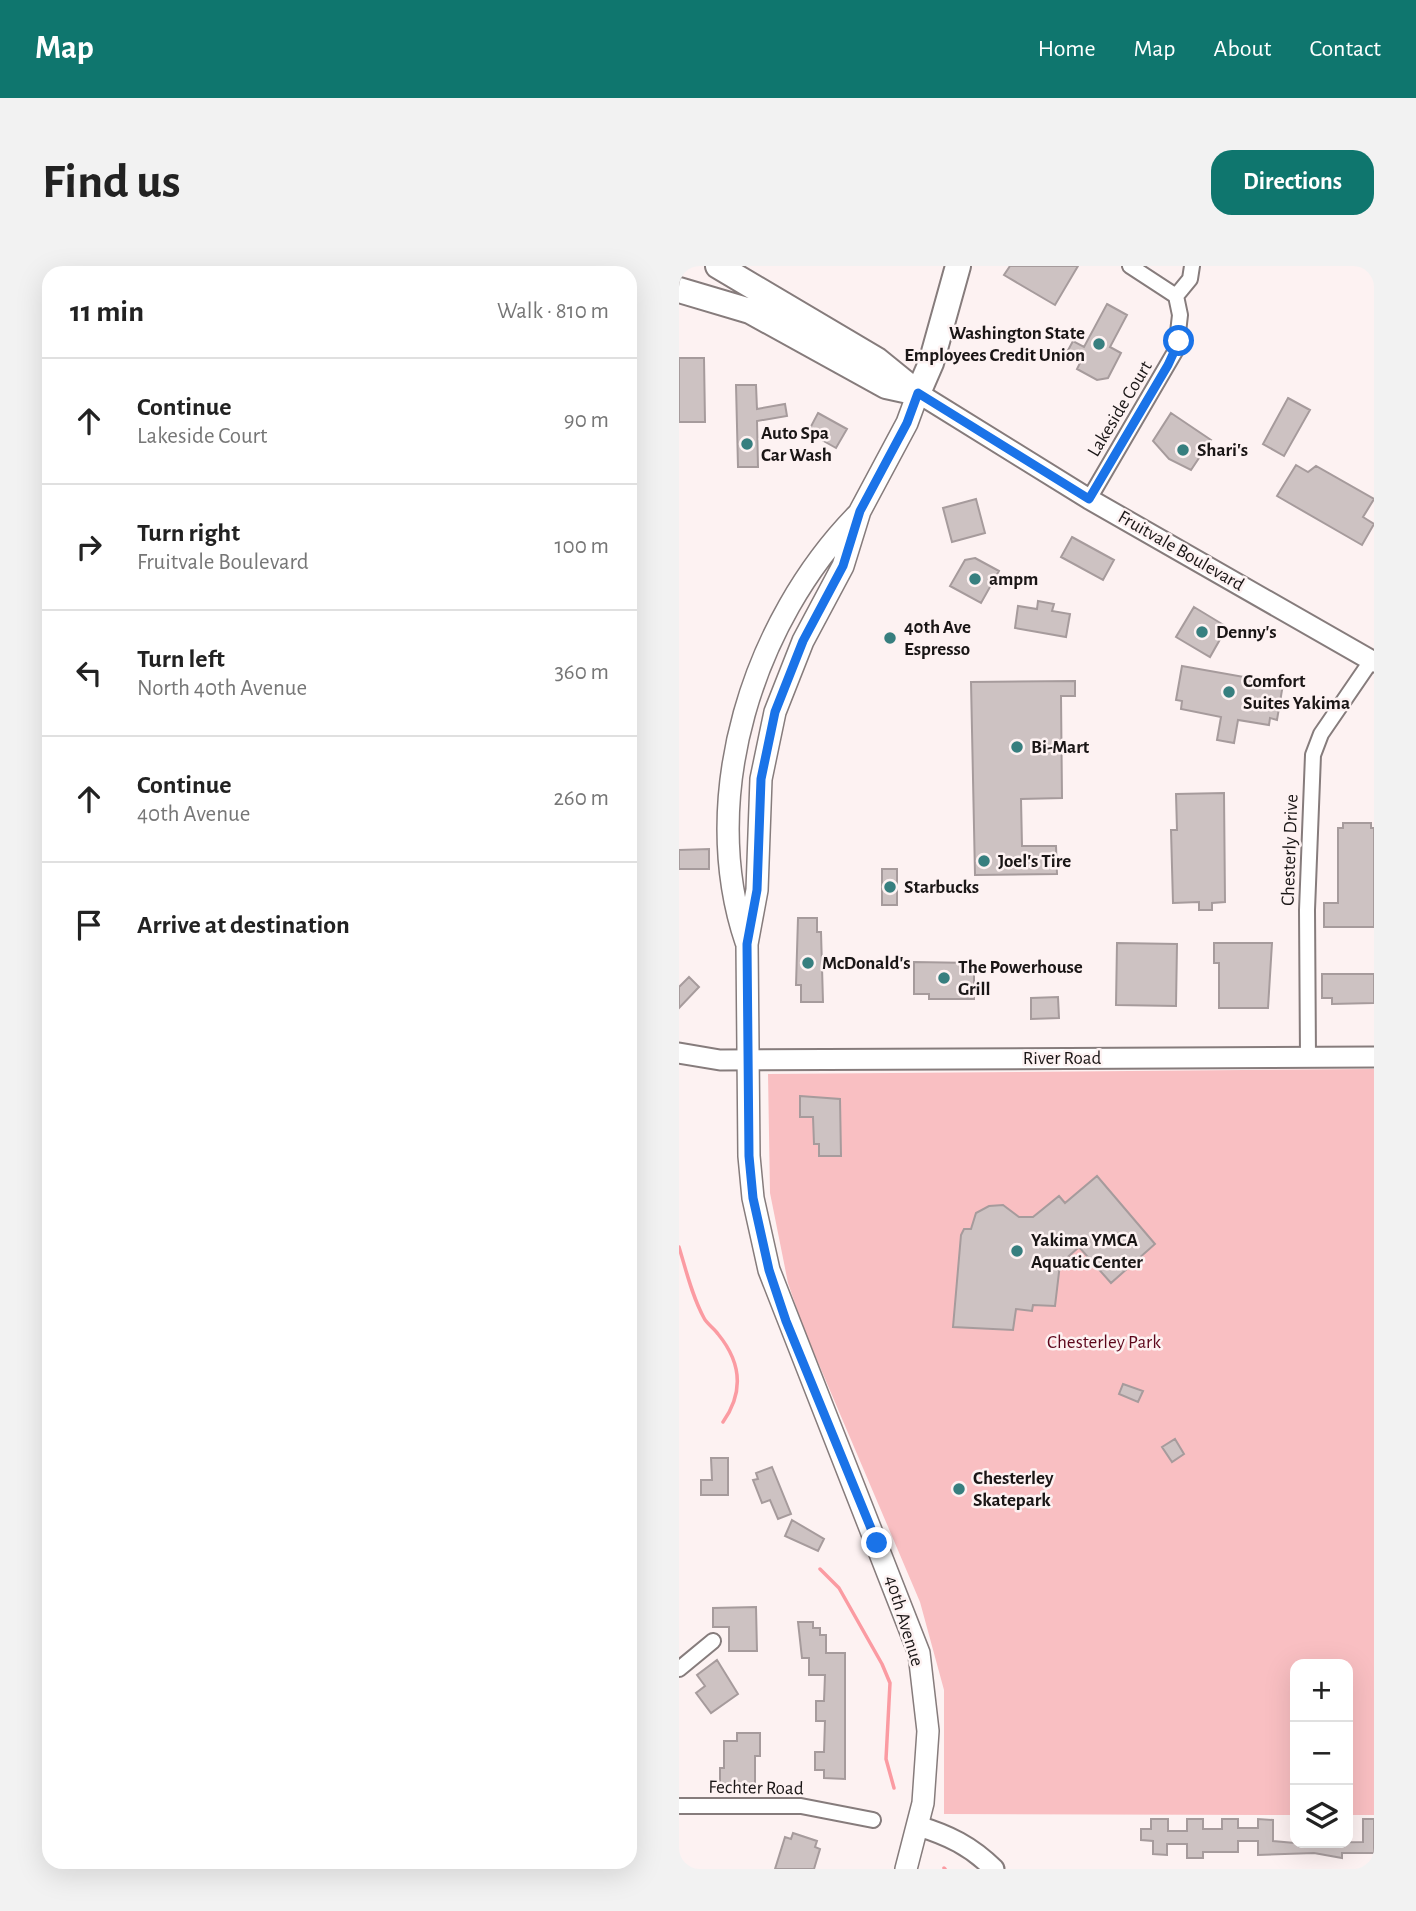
<!DOCTYPE html>
<meta charset="utf-8">
<style>
body{margin:0;font-family:"Alegreya Sans",sans-serif;background:#f2f2f2;color:#222}
.controls{position:absolute;right:21px;bottom:21px;display:grid;overflow:hidden;border-radius:14px;box-shadow:0 7px 28px #0002}
.controls button{width:63px;height:63px;display:grid;place-items:center;padding:0;border:0;border-bottom:2px solid #e0e0e0;background:#fff;color:#222;font:35px sans-serif}
.stop{position:absolute;width:21px;height:21px;margin:-16px;border:5px solid #1a73e8;border-radius:50%;background:#fff}
.stop.end{background:#1a73e8;border-color:#fff;box-shadow:0 2px 7px #0008}
.list{margin:0;padding:0;list-style:none}
h2{display:flex;justify-content:space-between;align-items:center;height:91px;margin:0;padding:0 28px;font-size:30px}
h2 small{font-size:23px;font-weight:400;color:#767676}
.list li{display:grid;grid-template-columns:46px 1fr auto;gap:21px;align-items:center;box-sizing:border-box;height:126px;padding:0 28px;border-top:2px solid #e0e0e0}
.list b{display:block;font-size:26px;white-space:nowrap}
.list p{margin:0;font-size:23px;white-space:nowrap;color:#767676}
.list em{font-size:23px;font-style:normal;color:#767676}
.icon{flex:none;width:38px;height:38px;fill:none;stroke:currentColor;stroke-width:2;stroke-linecap:round;stroke-linejoin:round}
.map{position:relative;flex:none;width:695px;height:1603px;overflow:hidden;border-radius:21px}
header{display:flex;align-items:center;gap:42px;box-sizing:border-box;height:98px;padding:0 35px;background:#0f766e;color:#fff}
header strong{font-size:33px}
nav{display:flex;gap:38px;margin-inline-start:auto;font-size:24px}
.intro{display:flex;align-items:center;justify-content:space-between;box-sizing:border-box;height:168px;padding:0 42px}
h1{margin:0;font-size:49px}
.button{padding:18px 32px;border-radius:21px;background:#0f766e;color:#fff;font-size:24px;font-weight:700}
main{display:flex;gap:42px;padding:0 42px}
aside{flex:1;background:#fff;border-radius:21px;box-shadow:0 7px 28px #0002}
.map>svg:first-child{display:block}
</style>
<header>
<strong>Map</strong>
<nav><a>Home</a><a>Map</a><a>About</a><a>Contact</a></nav>
</header>
<div class="intro"><h1>Find us</h1><a class="button">Directions</a></div>
<main>
<aside>
<h2>11 min<small>Walk · 810 m</small></h2>
<ul class="list">
<li><svg class="icon" aria-label="ahead" viewBox="0 0 24 24"><path d="M12 20V5M6 11l6-6 6 6"/></svg><div><b>Continue</b><p>Lakeside Court</p></div><em>90 m</em></li>
<li><svg class="icon" aria-label="right" viewBox="0 0 24 24"><path d="M7 20v-9h11M14 6l5 5-5 5"/></svg><div><b>Turn right</b><p>Fruitvale Boulevard</p></div><em>100 m</em></li>
<li><svg class="icon" aria-label="left" viewBox="0 0 24 24"><path d="M17 20v-9H6M10 6l-5 5 5 5"/></svg><div><b>Turn left</b><p>North 40th Avenue</p></div><em>360 m</em></li>
<li><svg class="icon" aria-label="ahead" viewBox="0 0 24 24"><path d="M12 20V5M6 11l6-6 6 6"/></svg><div><b>Continue</b><p>40th Avenue</p></div><em>260 m</em></li>
<li><svg class="icon" aria-label="arrive" viewBox="0 0 24 24"><path d="M6 21V4h12l-3 4 3 4H6"/></svg><div><b>Arrive at destination</b></div></li>
</ul>
</aside>
<div class="map">
<svg width="695" height="1603" viewBox="0 0 695 1603">
<rect width="100%" height="100%" fill="#fdf2f2"/>
<path fill="#f9bfc2" d="M695,803V1549H669V1398H616V1549L265,1548V1424L241,1336L124,1061L109,1017L91,927L89,808Z"/>
<g fill="none" stroke-linecap="round" stroke-linejoin="round">
<path stroke="#fb9ba2" stroke-width="3.5" d="M0,981C7,1004 13,1030 25,1052C28,1058 35,1062 39,1068C62,1096 65,1126 44,1156
M141,1303L160,1322L203,1398L211,1417L207,1493L215,1522
M265,1602L266,1603"/>
</g>
<path fill="#cdc2c2" stroke="#a69b9c" stroke-width="2" d="M331,0H399L376,39L325,9Z
M428,38L448,49L431,81L442,87L429,112L418,114L398,103L401,97L387,88L394,75L405,81Z
M0,92H25L26,156H0Z
M57,119H77L78,143L106,138L108,150L78,155L79,201H59Z
M609,132L631,144L605,190L584,178Z
M139,147L168,163L157,182L129,166Z
M492,147L532,174L512,204L490,193L474,175Z
M617,199L629,206L637,200L695,233L684,251L695,258L683,279L598,230Z
M297,233L306,267L273,276L264,242Z
M393,271L435,294L424,314L382,291Z
M296,292L320,305L302,337L271,320L286,294Z
M359,335L375,338L373,345L391,348L387,371L336,362L339,340L358,343Z
M515,341L548,361L531,391L497,371Z
M503,400L604,418L598,454L591,452L590,459L559,454L555,477L538,474L542,451L502,443L503,435L497,434Z
M396,415V430H382L383,532L342,533L343,580H377L378,608L296,609L292,416Z
M545,527L546,636L533,637V644H520V636L494,637L492,564H498L497,528Z
M664,557H692V562H695V661H645V637H659V562H664Z
M30,583V603H0V584Z
M203,603H218V639H203Z
M119,652H138V666H142L144,736H122V719H117Z
M438,677L498,678L497,740L437,739Z
M535,677H593L589,742H540V697H535Z
M235,696L295,697V733H250V728H235Z
M643,708H695V737L653,738V732H643Z
M10,711L20,721L0,742V721Z
M379,731L380,752L352,753V732Z
M121,830L161,833L162,890H140V878H135L134,851H121Z
M418,910L476,978L432,1017L400,981L381,998L376,1040L354,1039L353,1045L337,1043L334,1064L274,1061L282,969L285,963H292L297,947L310,940L324,939L340,951H354L380,930L386,937Z
M444,1118L464,1125L459,1136L440,1128Z
M496,1173L505,1188L493,1196L483,1181Z
M32,1192H49V1229H22V1214H33Z
M93,1201L112,1248L99,1253L91,1234L83,1237L74,1214L79,1213L77,1207Z
M113,1254L145,1273L139,1285L106,1270Z
M77,1341L78,1385H50V1361H34V1342Z
M119,1356H134V1362H141V1369H147V1387H166V1513L145,1512V1504H136V1486H145L146,1455H137V1435H145L146,1409H130V1392H123Z
M38,1394L59,1428L32,1447L17,1427L26,1420L18,1409Z
M58,1467H81V1490H76V1518H41V1502H45V1475H58Z
M472,1553H489V1565H508V1553H524V1563H543V1553H559V1562H579V1553L594,1554V1575L616,1577L684,1576V1553H695V1587H663V1592L635,1587L579,1589V1575H559V1586H524V1592H508V1578H488V1589L474,1588V1575L462,1574V1563H472Z
M114,1567L138,1575L136,1581L141,1583L135,1603H96L106,1571L112,1573Z"/>
<g fill="none" stroke-linecap="round" stroke-linejoin="round">
<defs>
<path id="street" d="M497,30L511,13L513,0
M410,233L497,84L501,49L497,30L451,0
M629,791L628,644L634,489L642,468L692,395
M0,1403L34,1375
M0,1540H122L194,1554"/>
<path id="secondary" d="M239,127L410,233L695,396
M0,787L41,794L695,791
M239,1560C269,1569 292,1580 315,1603"/>
<path id="primary" d="M67,676C18,531 74,355 179,248
M227,1603L244,1537L249,1465L240,1387L90,1004L74,932L70,890L68,678L78,624L82,513L96,446L124,375L164,300L181,245L228,157L239,127"/>
<path id="highway" d="M39,0L198,94L230,120
M0,24L71,45L207,120L239,127
M239,127L252,97L279,0"/>
</defs>
<use href="#street" stroke="#867c7c" stroke-width="18"/>
<use href="#secondary" stroke="#867c7c" stroke-width="23"/>
<use href="#primary" stroke="#867c7c" stroke-width="24"/>
<use href="#highway" stroke="#867c7c" stroke-width="28"/>
<use href="#street" stroke="#fff" stroke-width="14"/>
<use href="#secondary" stroke="#fff" stroke-width="19"/>
<use href="#primary" stroke="#fff" stroke-width="21"/>
<use href="#highway" stroke="#fff" stroke-width="24"/>
</g>
<g fill="none" stroke-linecap="round" stroke-linejoin="round">
<path stroke="#1a73e8" stroke-width="9" d="M198,1277L107,1055L90,1004L74,932L70,890L68,678L78,624L82,513L96,446L124,375L164,300L181,245L228,157L239,127L410,233L489,99L500,75"/>
</g>
<g fill="#377f7f" stroke="#fdf2f2" stroke-width="2.5">
<circle cx="420" cy="78" r="7"/>
<circle cx="68" cy="178" r="7"/>
<circle cx="504" cy="184" r="7"/>
<circle cx="296" cy="313" r="7"/>
<circle cx="523" cy="366" r="7"/>
<circle cx="211" cy="372" r="7"/>
<circle cx="550" cy="426" r="7"/>
<circle cx="338" cy="481" r="7"/>
<circle cx="305" cy="595" r="7"/>
<circle cx="211" cy="621" r="7"/>
<circle cx="129" cy="697" r="7"/>
<circle cx="265" cy="712" r="7"/>
<circle cx="338" cy="985" r="7"/>
<circle cx="280" cy="1223" r="7"/>
</g>
<g text-anchor="middle" dominant-baseline="central" stroke-width="5" stroke-linejoin="round" paint-order="stroke">
<g font-size="19" font-weight="bold" fill="#1a1616" stroke="#fdf2f2" text-anchor="start">
<text x="406" y="67" text-anchor="end">Washington State<tspan x="406" dy="22">Employees Credit Union</tspan></text>
<text x="82" y="167">Auto Spa<tspan x="82" dy="22">Car Wash</tspan></text>
<text x="518" y="184">Shari's</text>
<text x="310" y="313">ampm</text>
<text x="225" y="361">40th Ave<tspan x="225" dy="22">Espresso</tspan></text>
<text x="537" y="366">Denny's</text>
<text x="564" y="415">Comfort<tspan x="564" dy="22">Suites Yakima</tspan></text>
<text x="352" y="481">Bi-Mart</text>
<text x="319" y="595">Joel's Tire</text>
<text x="225" y="621">Starbucks</text>
<text x="143" y="697">McDonald's</text>
<text x="279" y="701">The Powerhouse<tspan x="279" dy="22">Grill</tspan></text>
<text x="352" y="974">Yakima YMCA<tspan x="352" dy="22">Aquatic Center</tspan></text>
<text x="294" y="1212">Chesterley<tspan x="294" dy="22">Skatepark</tspan></text>
</g>
<g font-size="19" fill="#1a1616" stroke="#fdf2f2">
<text transform="translate(441 143) rotate(-59)">Lakeside Court</text>
<text transform="translate(502 285) rotate(30)">Fruitvale Boulevard</text>
<text transform="translate(611 584) rotate(-88)">Chesterly Drive</text>
<text x="383" y="792">River Road</text>
<text transform="translate(225 1355) rotate(73)">40th Avenue</text>
<text transform="translate(77 1522) rotate(1)">Fechter Road</text>
</g>
<g font-size="19" fill="#5d071c" stroke="#fdf2f2">
<text x="425" y="1076">Chesterley Park</text>
</g>
</g>
</svg>
<div class="controls">
<button>+</button>
<button>−</button>
<button><svg class="icon" aria-label="layers" viewBox="0 0 24 24"><path d="M12 4l9 5-9 5-9-5zM3 14l9 5 9-5"/></svg></button>
</div>
<div class="stop" style="left:500px;top:75px"></div>
<div class="stop end" style="left:198px;top:1277px"></div>
</div>
</main>
